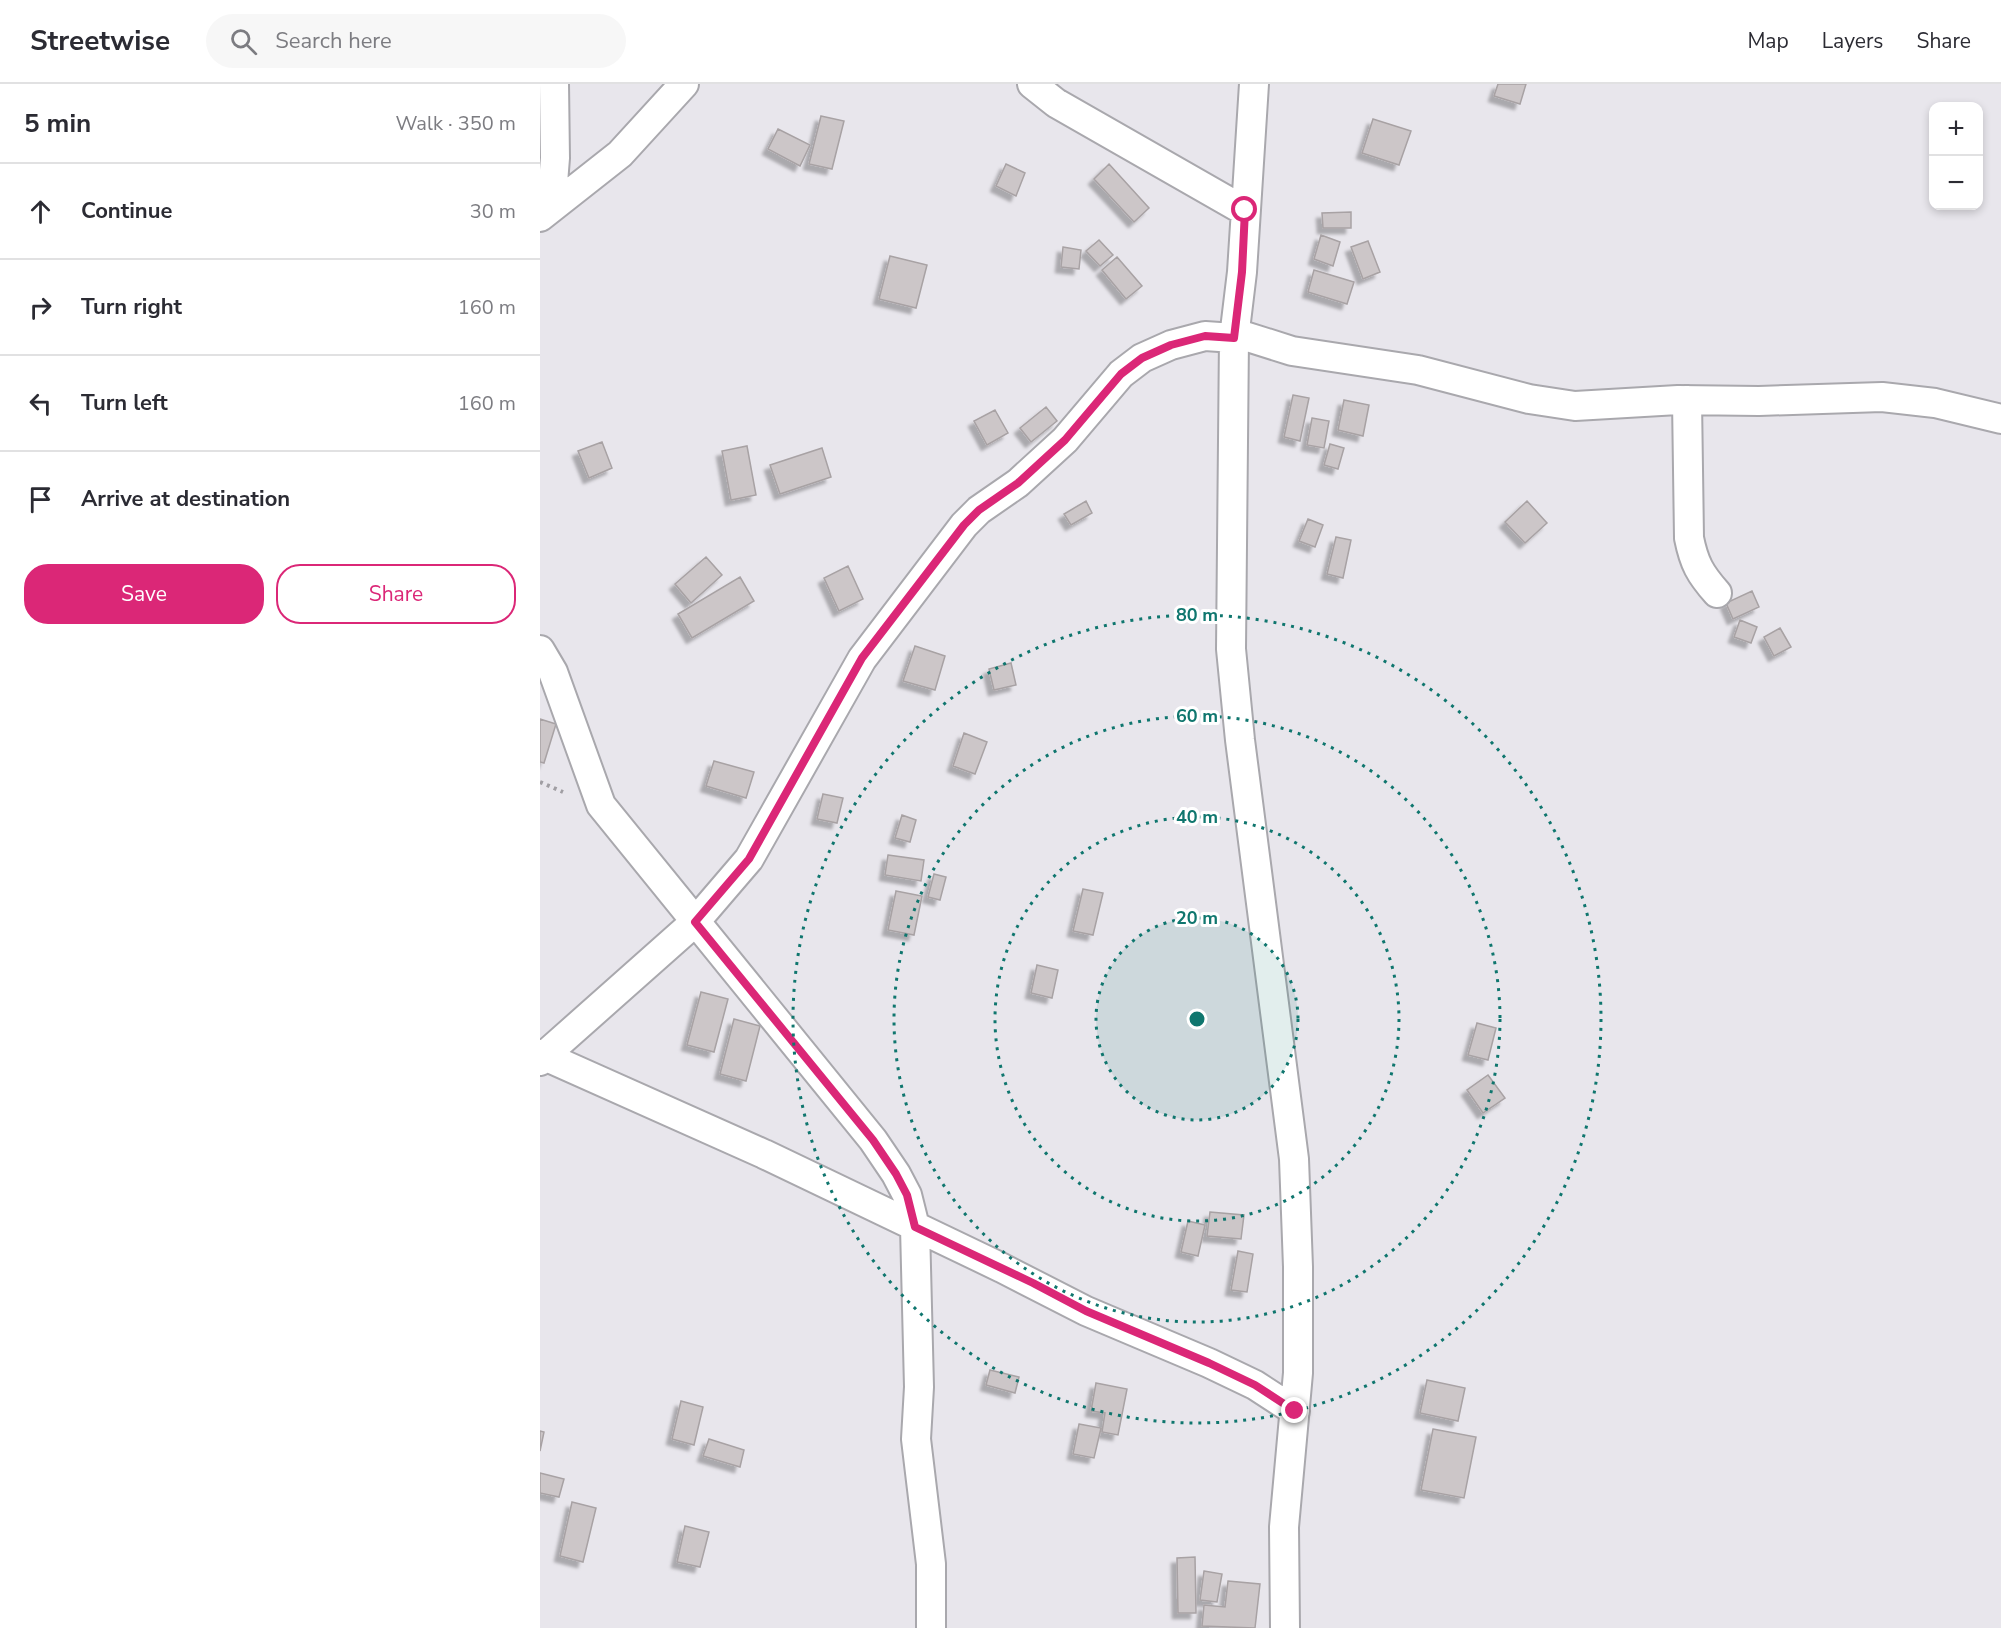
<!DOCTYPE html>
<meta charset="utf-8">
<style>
body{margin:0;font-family:"Nunito Sans",sans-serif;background:#f7f7f7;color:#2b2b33}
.controls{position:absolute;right:18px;top:18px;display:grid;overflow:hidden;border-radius:12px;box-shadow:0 3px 9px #0003}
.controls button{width:54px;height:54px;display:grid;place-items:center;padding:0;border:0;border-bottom:2px solid #e1e1e2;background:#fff;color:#2b2b33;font:30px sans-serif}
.stop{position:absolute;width:18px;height:18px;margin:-14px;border:4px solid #db2777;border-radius:50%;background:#fff}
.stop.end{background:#db2777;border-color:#fff;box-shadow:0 2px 6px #0008}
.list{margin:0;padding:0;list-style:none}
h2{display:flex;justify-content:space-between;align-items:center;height:78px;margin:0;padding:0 24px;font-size:26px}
h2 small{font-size:20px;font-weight:400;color:#7c7c81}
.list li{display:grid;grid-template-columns:39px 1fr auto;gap:18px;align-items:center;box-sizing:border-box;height:96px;padding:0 24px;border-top:2px solid #e1e1e2}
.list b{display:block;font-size:22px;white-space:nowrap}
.list em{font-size:20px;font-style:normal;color:#7c7c81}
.actions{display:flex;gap:12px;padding:18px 24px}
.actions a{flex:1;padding:14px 0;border:2px solid #db2777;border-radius:24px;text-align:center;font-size:21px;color:#db2777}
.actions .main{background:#db2777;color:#fff}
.icon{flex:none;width:33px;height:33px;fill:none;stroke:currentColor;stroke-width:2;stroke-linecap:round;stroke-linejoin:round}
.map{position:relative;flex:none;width:1461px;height:1544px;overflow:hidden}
header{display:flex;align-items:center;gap:36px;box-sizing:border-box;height:84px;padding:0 30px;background:#fff;border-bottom:2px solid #e1e1e2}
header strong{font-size:28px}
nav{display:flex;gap:33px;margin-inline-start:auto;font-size:21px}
.search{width:420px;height:54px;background:#f7f7f7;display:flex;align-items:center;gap:15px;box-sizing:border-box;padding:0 21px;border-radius:33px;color:#7c7c81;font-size:22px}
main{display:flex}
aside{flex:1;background:#fff}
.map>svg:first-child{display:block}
</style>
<header>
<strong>Streetwise</strong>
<div class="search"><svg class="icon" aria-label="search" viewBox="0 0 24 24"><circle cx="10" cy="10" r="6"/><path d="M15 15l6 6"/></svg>Search here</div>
<nav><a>Map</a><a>Layers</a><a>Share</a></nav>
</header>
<main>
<aside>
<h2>5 min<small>Walk · 350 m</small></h2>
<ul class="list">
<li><svg class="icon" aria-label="ahead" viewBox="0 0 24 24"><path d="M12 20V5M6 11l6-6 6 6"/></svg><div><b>Continue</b></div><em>30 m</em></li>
<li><svg class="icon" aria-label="right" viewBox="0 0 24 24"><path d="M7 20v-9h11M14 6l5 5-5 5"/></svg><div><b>Turn right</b></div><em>160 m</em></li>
<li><svg class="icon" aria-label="left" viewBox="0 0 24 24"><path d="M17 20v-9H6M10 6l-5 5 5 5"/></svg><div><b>Turn left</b></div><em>160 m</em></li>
<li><svg class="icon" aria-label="arrive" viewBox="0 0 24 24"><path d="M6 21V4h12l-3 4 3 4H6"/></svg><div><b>Arrive at destination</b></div></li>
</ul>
<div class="actions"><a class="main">Save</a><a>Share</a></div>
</aside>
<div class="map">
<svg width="1461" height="1544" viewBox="0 0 1461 1544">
<defs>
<filter id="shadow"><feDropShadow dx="-5.5" dy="5.5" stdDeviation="1.5" flood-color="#0004"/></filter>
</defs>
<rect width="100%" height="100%" fill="#e8e6ec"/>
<path fill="#ccc6c8" stroke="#a8a2a4" stroke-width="1.5" filter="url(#shadow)" d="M958,0H986L980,20L954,12Z
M281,32L304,37L292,85L269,80Z
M833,35L871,47L859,81L822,69Z
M238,45L270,61L260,82L228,65Z
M466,80L485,89L476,112L456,102Z
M569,80L609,124L594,138L554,95Z
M811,128V144H783L782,129Z
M781,151L800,158L793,182L774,175Z
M559,156L573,171L560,182L546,167Z
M828,157L840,188L823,195L811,163Z
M523,163L541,166L539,185L521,183Z
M350,172L387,181L376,224L339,215Z
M577,173L602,202L586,215L562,186Z
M774,186L814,198L807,220L768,208Z
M753,311L769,314L760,357L744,353Z
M804,316L829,321L823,352L798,346Z
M506,323L517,337L491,358L480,344Z
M455,326L468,349L447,361L434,337Z
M772,334L789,337L784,364L767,361Z
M62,358L72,384L49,394L38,367Z
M790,360L804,364L798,385L784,381Z
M207,362L216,411L191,416L182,367Z
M282,364L291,393L240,410L230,381Z
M546,417L552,429L531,441L524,430Z
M987,417L1007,439L985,459L965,438Z
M768,435L783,441L775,463L759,457Z
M796,453L811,456L803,494L787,490Z
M166,473L182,491L151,519L135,500Z
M308,482L323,515L299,527L284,494Z
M200,493L214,517L152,554L138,530Z
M1212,507L1219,523L1193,535L1186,519Z
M1200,536L1217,543L1211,559L1194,553Z
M1240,544L1251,563L1234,572L1224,553Z
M375,562L405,572L395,606L363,597Z
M471,579L476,601L454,606L449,585Z
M0,635L16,640L4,679L0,678Z
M424,649L447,658L435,690L413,682Z
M174,677L214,688L206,714L166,702Z
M283,710L303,714L297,739L277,735Z
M362,731L376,736L370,758L355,754Z
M348,771L384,776L381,797L345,791Z
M394,790L406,793L400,816L388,813Z
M543,805L563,809L553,851L533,847Z
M356,807L382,812L374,851L348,846Z
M497,881L518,886L512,914L491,909Z
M161,908L188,915L174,968L147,961Z
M194,935L220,942L206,997L180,990Z
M937,939L956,944L948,976L928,971Z
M948,991L965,1014L943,1029L927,1006Z
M670,1128L704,1131L701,1155L667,1152Z
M648,1137L665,1141L658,1172L641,1168Z
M698,1167L713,1170L707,1208L691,1206Z
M450,1286L479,1293L475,1309L446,1301Z
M887,1296L925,1304L918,1337L880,1329Z
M556,1299L587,1305L578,1351L562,1348L565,1329L551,1327Z
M141,1317L163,1323L154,1361L132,1355Z
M539,1340L561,1344L554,1374L533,1370Z
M893,1345L936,1353L924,1414L881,1406Z
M0,1347L4,1348L0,1367Z
M169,1355L204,1366L200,1383L163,1372Z
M0,1389L24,1395L19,1413L0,1409Z
M32,1418L56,1424L43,1478L20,1472Z
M145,1442L169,1448L160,1483L137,1478Z
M655,1473L656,1529H638L637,1474Z
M664,1487L682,1490L677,1518L660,1516Z
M688,1497L720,1500L715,1544L662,1542L664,1521L685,1523Z"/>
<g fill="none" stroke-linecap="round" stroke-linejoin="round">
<defs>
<path id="minor" d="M492,0L516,19L705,127
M714,0L702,188L694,254L691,565L700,656L754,1075L758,1183V1289L744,1443L745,1544
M11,124L15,74L14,0
M0,133L80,70L144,0
M695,249L752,267L878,286L989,315L1035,322L1138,316L1219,317L1342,313L1395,319L1461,335
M1147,316L1149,454C1154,479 1160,490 1177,509
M0,566L13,588L61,721L333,1056L356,1090L367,1111L375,1143L379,1303L376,1355L391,1480V1544
M0,970L224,1070L462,1184L546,1227L669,1279L715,1301L755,1327
M0,977L4,972L155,838L209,775L322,575L424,441L439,426L478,399L525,356L581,290L602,274L631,261L665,252L694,254"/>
</defs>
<use href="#minor" stroke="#a9a8ad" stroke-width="32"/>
<path stroke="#a09ea3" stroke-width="4" stroke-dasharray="3 4.5" stroke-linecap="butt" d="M0,698L23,708"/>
<use href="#minor" stroke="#fff" stroke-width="28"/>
</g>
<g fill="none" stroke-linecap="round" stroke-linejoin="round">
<path stroke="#db2777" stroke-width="8" d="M705,126L702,188L694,254L665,252L631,261L602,274L581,290L525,356L478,399L439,426L424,441L322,574L209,775L155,838L333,1056L356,1090L367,1111L375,1143L493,1199L546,1227L669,1279L715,1301L755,1327"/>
</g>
<circle cx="657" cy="935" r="101" fill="#0f766e" fill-opacity=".12"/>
<g fill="none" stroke="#0f766e" stroke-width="3" stroke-dasharray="3 6">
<circle cx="657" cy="935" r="101"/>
<circle cx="657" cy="935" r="202"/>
<circle cx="657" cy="935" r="303"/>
<circle cx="657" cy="935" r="404"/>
</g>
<circle cx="657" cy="935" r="9" fill="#0f766e" stroke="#fff" stroke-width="3"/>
<g font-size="18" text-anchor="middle" font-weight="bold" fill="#0f766e" stroke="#fff" stroke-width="6" stroke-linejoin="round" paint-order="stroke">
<text x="657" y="537">80 m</text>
<text x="657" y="638">60 m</text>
<text x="657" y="739">40 m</text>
<text x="657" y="840">20 m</text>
</g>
</svg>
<div class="controls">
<button>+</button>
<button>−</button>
</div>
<div class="stop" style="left:705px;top:126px"></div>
<div class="stop end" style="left:755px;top:1327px"></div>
</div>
</main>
